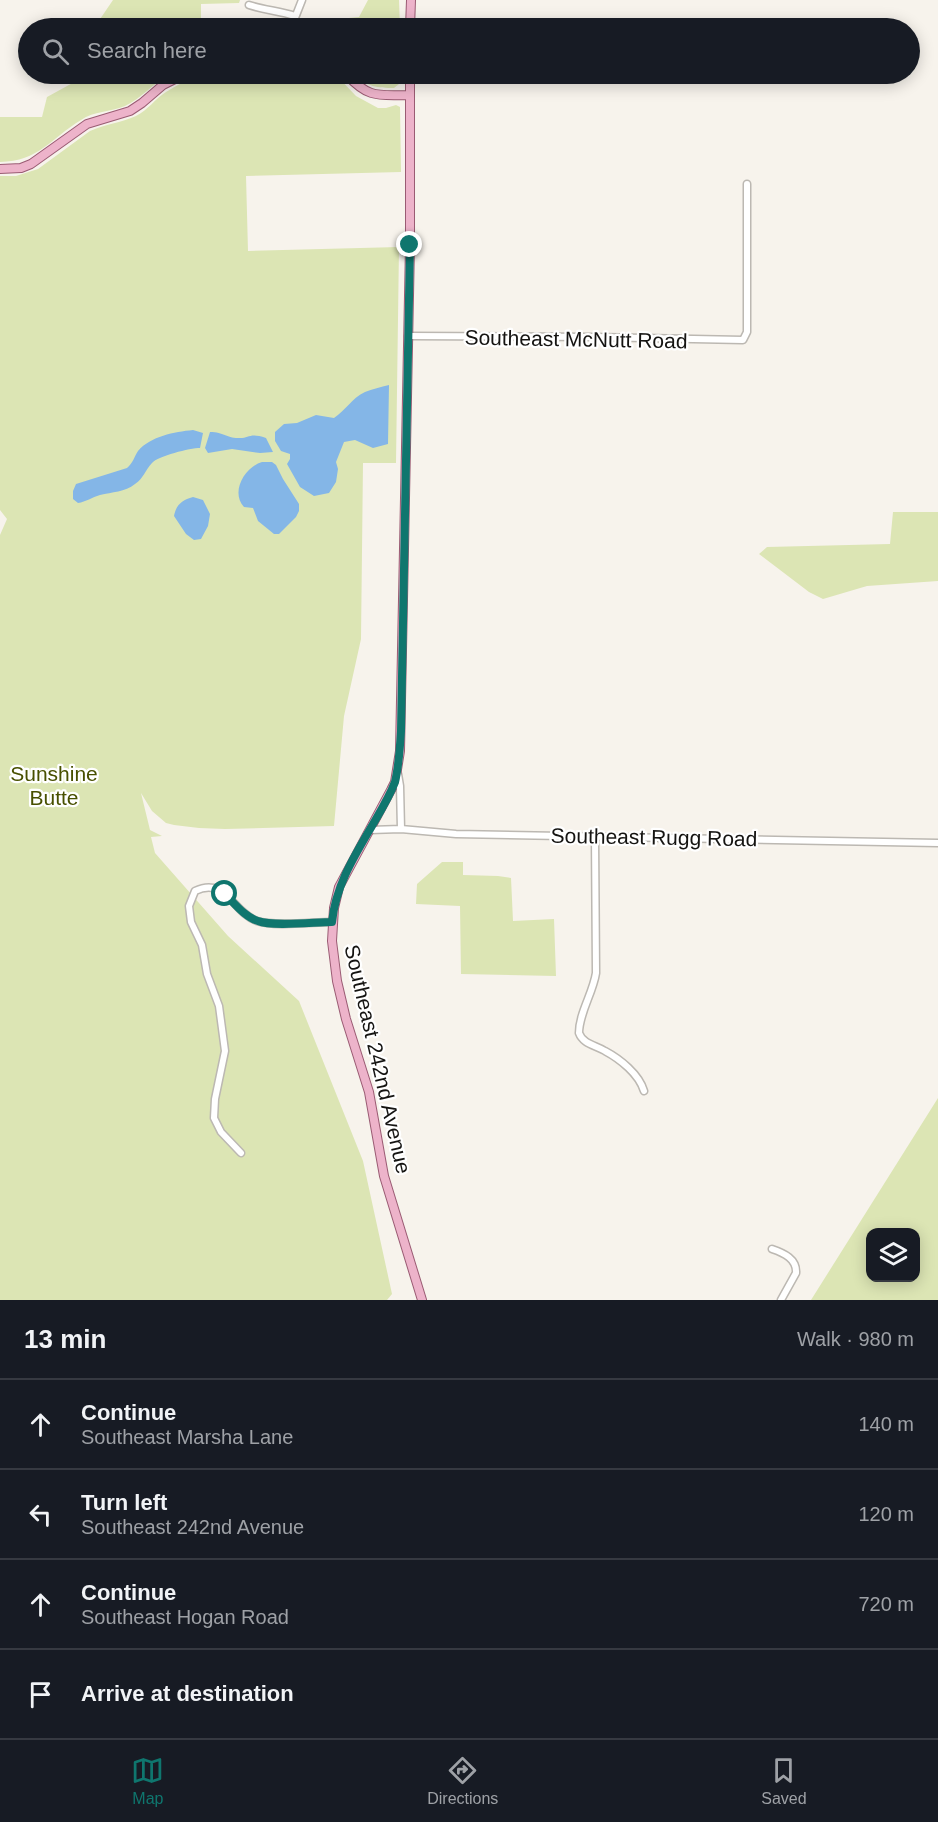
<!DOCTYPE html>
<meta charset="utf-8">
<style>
body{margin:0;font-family:Helvetica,sans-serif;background:#242831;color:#f1f3f6}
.controls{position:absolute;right:18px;bottom:18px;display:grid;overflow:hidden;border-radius:12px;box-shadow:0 3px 15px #0003}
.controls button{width:54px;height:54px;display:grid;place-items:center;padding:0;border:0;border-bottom:2px solid #363941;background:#171b24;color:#f1f3f6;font:30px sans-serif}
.stop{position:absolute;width:18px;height:18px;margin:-14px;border:4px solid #0f766e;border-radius:50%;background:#fff}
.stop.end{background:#0f766e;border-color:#fff;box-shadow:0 2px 6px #0008}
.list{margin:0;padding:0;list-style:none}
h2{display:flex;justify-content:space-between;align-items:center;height:78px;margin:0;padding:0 24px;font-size:26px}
h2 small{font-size:20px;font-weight:400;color:#9ea1a6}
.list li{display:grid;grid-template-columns:39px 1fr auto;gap:18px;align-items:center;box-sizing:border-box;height:90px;padding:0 24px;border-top:2px solid #363941}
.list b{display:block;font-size:22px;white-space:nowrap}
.list p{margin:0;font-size:20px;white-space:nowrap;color:#9ea1a6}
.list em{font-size:20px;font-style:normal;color:#9ea1a6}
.icon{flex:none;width:33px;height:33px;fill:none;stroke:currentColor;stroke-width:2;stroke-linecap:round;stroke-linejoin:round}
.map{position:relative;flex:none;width:938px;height:1300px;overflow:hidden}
.search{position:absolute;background:#171b24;box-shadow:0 3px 15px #0003;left:18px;right:18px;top:18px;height:66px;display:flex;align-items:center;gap:15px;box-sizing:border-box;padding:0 21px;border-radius:33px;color:#9ea1a6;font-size:22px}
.sheet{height:438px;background:#171b24}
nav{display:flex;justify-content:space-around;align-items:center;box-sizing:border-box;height:84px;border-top:2px solid #363941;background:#171b24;font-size:16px;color:#9ea1a6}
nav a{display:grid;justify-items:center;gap:3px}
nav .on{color:#0f766e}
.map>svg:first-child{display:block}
</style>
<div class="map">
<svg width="938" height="1300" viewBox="0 0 938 1300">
<rect width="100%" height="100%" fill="#f7f3ec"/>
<path fill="#dce5b4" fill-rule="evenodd" d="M113,0H240L239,3L201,4V28H99L96,25Z
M368,0H399L400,28H328V20L359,17Z
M89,74H170C153,83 142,98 125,106C110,112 94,111 81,120C50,139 39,161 0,162V117H42L47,97Z
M200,74H335L356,96L378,108H386L396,105L400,107L401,172L246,176L248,251L399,247L396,463H363L361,639L344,716L334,826L225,829L199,828L174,825L166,823L152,811L141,793L150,830L162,836L151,837L155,853L228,936L299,1001L363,1161L392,1294L387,1300H0V535L7,519L0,510V176H16L38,169L90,131C105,124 121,123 136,116C148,110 155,99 166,92C177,85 189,79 200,74Z
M356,74H400L399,84L394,88C378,88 366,87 356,74Z
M893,512H938V581L867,586L823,599L809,592L759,554L767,547L890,544Z
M442,862H463V875L498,876L511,878L513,921L554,919L556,976L461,974L460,906L416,904L417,884Z
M938,1098V1300H811ZM870,1232H916V1278H870Z"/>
<path fill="#84b6e7" d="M389,385L388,444L373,448L355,440L344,442L336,462L338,469L336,482L329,493L314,496L300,487L287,464L290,459V454L281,451L275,441V432L284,424L297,423L316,415L334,418C345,411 352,398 365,392C372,389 381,387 389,385Z
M193,430L203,433L200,448C190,448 158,456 152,463C145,470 144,478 135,484C125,492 112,492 100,495C92,497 86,502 78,503L73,499V491L76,484L127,468C133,463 134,457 138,451C151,436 174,432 193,430Z
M210,432C224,432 226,438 238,438C249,439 249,432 266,438L273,452L260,453L232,449L208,453L205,448Z
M262,462H272L276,465L283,479L299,504V511L296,517L279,534H274L258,521L253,508L244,507C230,492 245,467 262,462Z
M193,497L203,500L210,514L208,526L201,539L194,540L186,534L174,516C176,505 182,500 193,497Z"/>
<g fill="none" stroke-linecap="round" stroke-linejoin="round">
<defs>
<path id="minor" d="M249,5C264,10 280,11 295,16
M291,28L302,0
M408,336L594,337L743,340L747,332V184
M398,774L400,786L401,829
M370,830L401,829L456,834L938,843
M595,836L596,973C593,993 579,1013 579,1033C583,1044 595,1045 605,1051C620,1059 639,1074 644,1091
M241,1153L221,1132L214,1118L215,1099L225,1051L219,1006L207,974L202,945L191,922L189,906L195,891C226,876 232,912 257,921C274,927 313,922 332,922
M772,1249C784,1253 797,1259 796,1273L781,1300"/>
<path id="major" d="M410,28L411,0
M346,74C369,99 378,95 410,95
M410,74V245L400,751L395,782L391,790L339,887L334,908L332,941L337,981L346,1019L369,1092L384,1176L422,1300
M0,169L21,168L31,164L87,124L130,111L142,103L163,85L185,74"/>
</defs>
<use href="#minor" stroke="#bcb8b2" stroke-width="9"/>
<use href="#major" stroke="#9a5b73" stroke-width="10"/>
<use href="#minor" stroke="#fff" stroke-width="6"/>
<use href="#major" stroke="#edb3ca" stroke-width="8"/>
</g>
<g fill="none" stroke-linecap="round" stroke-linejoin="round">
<path stroke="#0f766e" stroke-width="8" d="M225,894C235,904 245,917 258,921C273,927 315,922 332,922C336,883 357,852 376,819C383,807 390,795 395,782C399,765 400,748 401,731L410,245"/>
</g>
<g text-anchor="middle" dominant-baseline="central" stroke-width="4.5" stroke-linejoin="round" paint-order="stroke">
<g font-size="21" fill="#151412" stroke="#fff">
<text transform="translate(576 339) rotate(1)">Southeast McNutt Road</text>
<text transform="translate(654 837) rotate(1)">Southeast Rugg Road</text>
<text transform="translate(378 1059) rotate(77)">Southeast 242nd Avenue</text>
</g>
<g font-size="21" fill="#485000" stroke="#fff">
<text x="54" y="773">Sunshine<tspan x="54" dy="24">Butte</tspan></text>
</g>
</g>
</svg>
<div class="controls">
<button><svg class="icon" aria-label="layers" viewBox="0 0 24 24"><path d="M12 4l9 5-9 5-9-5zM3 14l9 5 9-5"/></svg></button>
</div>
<div class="stop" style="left:225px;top:894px"></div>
<div class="stop end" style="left:410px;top:245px"></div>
<div class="search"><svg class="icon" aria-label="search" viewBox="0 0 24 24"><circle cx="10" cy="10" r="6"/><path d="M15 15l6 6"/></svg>Search here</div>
</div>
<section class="sheet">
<h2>13 min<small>Walk · 980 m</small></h2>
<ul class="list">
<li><svg class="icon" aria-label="ahead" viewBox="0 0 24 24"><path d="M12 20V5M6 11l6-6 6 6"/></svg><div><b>Continue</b><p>Southeast Marsha Lane</p></div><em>140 m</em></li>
<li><svg class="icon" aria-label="left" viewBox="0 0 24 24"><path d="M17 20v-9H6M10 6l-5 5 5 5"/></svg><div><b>Turn left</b><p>Southeast 242nd Avenue</p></div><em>120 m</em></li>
<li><svg class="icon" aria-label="ahead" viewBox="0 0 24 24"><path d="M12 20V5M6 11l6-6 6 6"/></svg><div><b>Continue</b><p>Southeast Hogan Road</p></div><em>720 m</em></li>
<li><svg class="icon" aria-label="arrive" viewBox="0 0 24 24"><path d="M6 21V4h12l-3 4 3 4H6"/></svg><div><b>Arrive at destination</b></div></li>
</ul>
</section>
<nav>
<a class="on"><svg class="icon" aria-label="map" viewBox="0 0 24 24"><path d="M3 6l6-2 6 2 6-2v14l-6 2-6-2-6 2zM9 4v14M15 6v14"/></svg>Map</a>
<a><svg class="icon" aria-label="directions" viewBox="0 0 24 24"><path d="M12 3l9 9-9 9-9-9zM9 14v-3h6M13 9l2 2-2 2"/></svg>Directions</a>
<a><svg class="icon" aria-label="saved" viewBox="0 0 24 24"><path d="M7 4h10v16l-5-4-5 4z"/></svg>Saved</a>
</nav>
